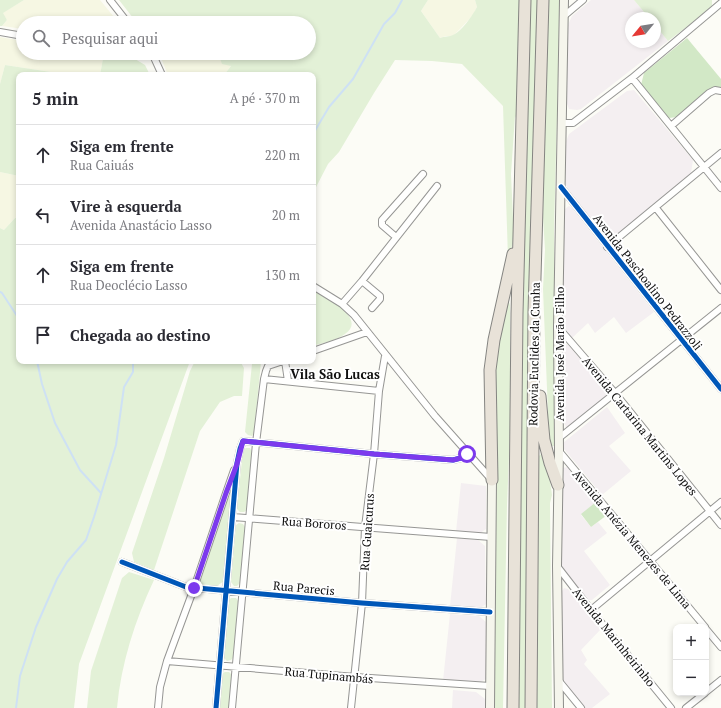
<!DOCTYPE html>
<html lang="pt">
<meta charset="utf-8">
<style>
body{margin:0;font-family:"PT Serif",serif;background:#f2f2f3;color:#2b2b33}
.controls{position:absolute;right:12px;bottom:12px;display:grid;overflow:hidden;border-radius:8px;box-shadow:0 2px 6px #0003}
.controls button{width:36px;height:36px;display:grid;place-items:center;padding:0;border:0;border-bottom:1px solid #e1e1e2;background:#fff;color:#2b2b33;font:20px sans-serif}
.compass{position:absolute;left:625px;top:12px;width:36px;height:36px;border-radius:50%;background:#fff;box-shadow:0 2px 6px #0003;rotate:240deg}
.stop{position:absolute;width:12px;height:12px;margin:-9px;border:3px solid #7c3aed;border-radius:50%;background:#fff}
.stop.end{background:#7c3aed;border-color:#fff;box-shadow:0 1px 4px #0008}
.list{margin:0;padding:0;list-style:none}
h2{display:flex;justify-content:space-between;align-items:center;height:52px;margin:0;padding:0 16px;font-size:17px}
h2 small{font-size:13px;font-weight:400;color:#7c7c81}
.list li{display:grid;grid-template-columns:26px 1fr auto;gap:12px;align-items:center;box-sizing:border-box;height:60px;padding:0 16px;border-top:1px solid #e1e1e2}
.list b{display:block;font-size:15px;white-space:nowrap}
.list p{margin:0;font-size:13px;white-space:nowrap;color:#7c7c81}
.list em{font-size:13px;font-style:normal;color:#7c7c81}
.icon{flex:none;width:22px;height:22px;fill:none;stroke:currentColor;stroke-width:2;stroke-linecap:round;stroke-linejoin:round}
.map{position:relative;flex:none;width:721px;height:708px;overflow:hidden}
.search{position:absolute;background:#fff;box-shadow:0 2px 6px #0003;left:16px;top:16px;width:300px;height:44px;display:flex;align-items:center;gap:10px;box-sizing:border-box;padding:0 14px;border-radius:22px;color:#7c7c81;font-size:15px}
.panel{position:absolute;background:#fff;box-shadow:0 2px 6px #0003;left:16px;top:72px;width:300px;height:292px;border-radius:8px}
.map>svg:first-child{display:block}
</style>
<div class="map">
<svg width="721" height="708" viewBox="0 0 721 708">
<rect width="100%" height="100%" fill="#fcfcf6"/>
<path fill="#f4eff1" d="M591,0H634L649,18H631V42H655V25L668,41L581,109L577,110L569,109L566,101L568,25L572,16Z
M634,90L693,160L691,173L612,240H605L569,193L566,185L565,144L569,134L627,91Z
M569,206L572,208L654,312L626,333L614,317L595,333L588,323L572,338L563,325L564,211L566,208Z
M565,344L568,345L606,388L607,392L606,396L569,426L566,427L563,420L562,349Z
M607,407L625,433L609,446L631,471L602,495L564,449L563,443Z
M567,467L596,502L581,515L591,527L598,522L607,533L584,551L610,585L592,600H587L561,566L562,471L563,468Z
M461,483L486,486V529L479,534L456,532Z
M457,538L478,540L485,546L486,604L479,609L450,606Z
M564,588L568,589L601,629L581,650L587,660L584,664L610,694L592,708H584L563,683L561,677V593Z
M450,614L479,616L486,622V679L479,683L443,681Z
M453,690L476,692L485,699V708H452Z"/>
<path fill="#f6f7e3" d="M24,0H100L119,23H23V29L2,26L7,20L2,13Z
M428,0H475L477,7L474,14L460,29L453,36H446L440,38L421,11Z
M0,37L23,41V53H104L100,75H50L51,72L5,65L0,84Z
M159,53H218V57L231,66L224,75H168Z
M0,172L19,176V218H15L4,230L0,228Z"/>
<path fill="#e3f1d7" d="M0,0H24L3,13L7,20L2,26H0Z
M119,0H428L421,11L440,38C444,36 450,37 453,35C461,32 473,15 477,7L475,0H560L554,230L555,446H552L549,444L546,437L548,414L543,289L545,250L543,217L544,165L527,708H517L525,137L515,116L511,174L514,240L508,258L503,106L462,64L432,61L395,60L374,93L339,152L328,164L313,193V75H224L231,66L222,64L218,53H309V23H137Z
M634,0H712V8L668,41L655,25V18H649Z
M104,53L135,59L145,65L150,75H100Z
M5,65L51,72L50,75H19V176L0,172V84Z
M15,218H19V361H190L79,664L74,708H0V228L4,230Z
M313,291C325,297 368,318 345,334C338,340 322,343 313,346Z
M509,302L510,305V431L507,505L503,708H494L492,370L505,304Z
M195,361H240L244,368L242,396H234L220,402L200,431L154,570L134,562L132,553L164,458L190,371Z
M249,361H264L261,362L254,433L252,436L248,435L245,432L252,364Z
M246,448H250L252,452L247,510L244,512H240L237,509L243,450Z
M541,454L545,456L547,460L552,495L550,503L552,708H537L539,456Z
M230,496L231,499L224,581L217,586L201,585L200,579L227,497Z
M239,523L243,524L245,527L240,583L237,586H234L231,582L236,525Z
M129,572L154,580C135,620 121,664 117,708H87L91,671L122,578Z
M231,598H236L238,601L233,658L231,660L227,661L224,658L229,600Z
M225,672H229L232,675L229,708H220L223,673Z"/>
<path fill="#d2e8c6" d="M687,38L721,79V88L677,117L669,118L641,85L644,73Z
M596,502L607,515L591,527L581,514Z"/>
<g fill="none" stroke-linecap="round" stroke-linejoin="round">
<path stroke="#cee1f4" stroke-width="2" d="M313,134L329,107L353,79L384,24L395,13L402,0
M0,292L2,293L19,319
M37,361L42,384L55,423L80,470L101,493
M16,708L20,676L36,627L57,579L67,562L86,540L94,517L116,445L124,387L133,372V361"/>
<defs>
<path id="street" d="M110,0L128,23
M564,16L583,0
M0,32L23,36
M152,53L162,75
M632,78L721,188
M561,123H573L632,78L721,3
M671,126L709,93L715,90L721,91
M561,187L721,389
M656,208L721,290
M396,237L382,225V220L423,174
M607,247L721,153
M362,281L380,296V299L372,308
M313,286L342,304L354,315L435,416L491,479
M342,304L362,281L437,186
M558,327L615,393L721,525
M313,351L367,332
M285,361L288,381
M264,379L379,391
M559,438L721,308
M559,451L705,627
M233,517L491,537
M122,562L186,587L362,603L490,612
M557,566L591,610L671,708
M591,610L721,502
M706,629L721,647
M167,661L355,677L490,686
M559,681L581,708
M706,692L721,680
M158,708L160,687L167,661L194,588L226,493L234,470
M216,708L237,463L240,449L243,441L374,454L453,460L461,458L467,454
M232,708L256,443L264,379L266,371L268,366L283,361
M351,708L362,603L365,527L374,454L379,391L385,356
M686,708L705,693"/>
<path id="secondary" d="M490,708L492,480
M559,708L557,566L559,451L558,327L564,0"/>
<path id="highway" d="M540,396L544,440L550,463L558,485
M492,480L490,370L494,340L513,254
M513,708L517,314L525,0
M531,708L534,312L543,0"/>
</defs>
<use href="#street" stroke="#969694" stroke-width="8"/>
<use href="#secondary" stroke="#8d8d8a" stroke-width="10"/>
<use href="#highway" stroke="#848481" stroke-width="13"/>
<use href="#street" stroke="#fffffe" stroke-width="6"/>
<use href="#secondary" stroke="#f5f5ec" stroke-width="8"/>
<use href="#highway" stroke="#e8e2d8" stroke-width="11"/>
<defs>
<path id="cycleway" d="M561,187L721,389
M122,562L186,587L362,603L490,612
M216,708L237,463L240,449L243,441L374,454L453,460L461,458L467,454"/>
</defs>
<use href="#cycleway" stroke="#fff" stroke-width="8"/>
<use href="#cycleway" stroke="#0057b8" stroke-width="5"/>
</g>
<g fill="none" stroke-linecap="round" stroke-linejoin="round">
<path stroke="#7c3aed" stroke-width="5" d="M194,588L226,493L237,464L243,441L374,454L453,460L461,458L467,454"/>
</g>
<g text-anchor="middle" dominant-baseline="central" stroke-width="4" stroke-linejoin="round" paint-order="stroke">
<g font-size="12" fill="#101010" stroke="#fff">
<text transform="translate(648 282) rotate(52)">Avenida Paschoalino Pedrazzoli</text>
<text transform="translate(534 354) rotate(-89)">Rodovia Euclides da Cunha</text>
<text transform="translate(559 354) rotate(-90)">Avenida José Marão Filho</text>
<text transform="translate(640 426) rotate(51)">Avenida Cartarina Martins Lopes</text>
<text transform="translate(314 523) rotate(4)">Rua Bororos</text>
<text transform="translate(367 532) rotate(-86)">Rua Guaicurus</text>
<text transform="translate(632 539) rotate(50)">Avenida Anézia Menezes de Lima</text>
<text transform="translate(304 588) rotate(5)">Rua Parecis</text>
<text transform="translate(614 637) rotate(51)">Avenida Marinheirinho</text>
<text transform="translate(329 675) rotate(5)">Rua Tupinambás</text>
</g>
<g font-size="13" font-weight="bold" fill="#101010" stroke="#fff">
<text x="335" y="374">Vila São Lucas</text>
</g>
</g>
</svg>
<div class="controls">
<button>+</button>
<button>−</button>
</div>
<svg class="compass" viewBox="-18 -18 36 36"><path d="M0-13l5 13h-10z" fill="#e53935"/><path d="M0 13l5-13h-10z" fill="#7c7c81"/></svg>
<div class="stop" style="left:467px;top:454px"></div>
<div class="stop end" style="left:194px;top:588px"></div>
<div class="search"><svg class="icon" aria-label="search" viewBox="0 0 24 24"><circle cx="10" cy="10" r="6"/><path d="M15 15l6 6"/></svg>Pesquisar aqui</div>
<section class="panel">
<h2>5 min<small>A pé · 370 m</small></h2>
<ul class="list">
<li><svg class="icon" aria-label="ahead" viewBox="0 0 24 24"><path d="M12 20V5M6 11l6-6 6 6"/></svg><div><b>Siga em frente</b><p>Rua Caiuás</p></div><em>220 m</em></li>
<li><svg class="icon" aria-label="left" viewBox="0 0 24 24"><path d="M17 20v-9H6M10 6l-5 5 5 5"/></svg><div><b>Vire à esquerda</b><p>Avenida Anastácio Lasso</p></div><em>20 m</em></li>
<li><svg class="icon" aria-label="ahead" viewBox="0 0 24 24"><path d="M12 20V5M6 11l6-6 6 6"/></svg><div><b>Siga em frente</b><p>Rua Deoclécio Lasso</p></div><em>130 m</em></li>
<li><svg class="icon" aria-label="arrive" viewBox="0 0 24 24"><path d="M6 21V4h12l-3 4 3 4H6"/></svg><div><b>Chegada ao destino</b></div></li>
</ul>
</section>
</div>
